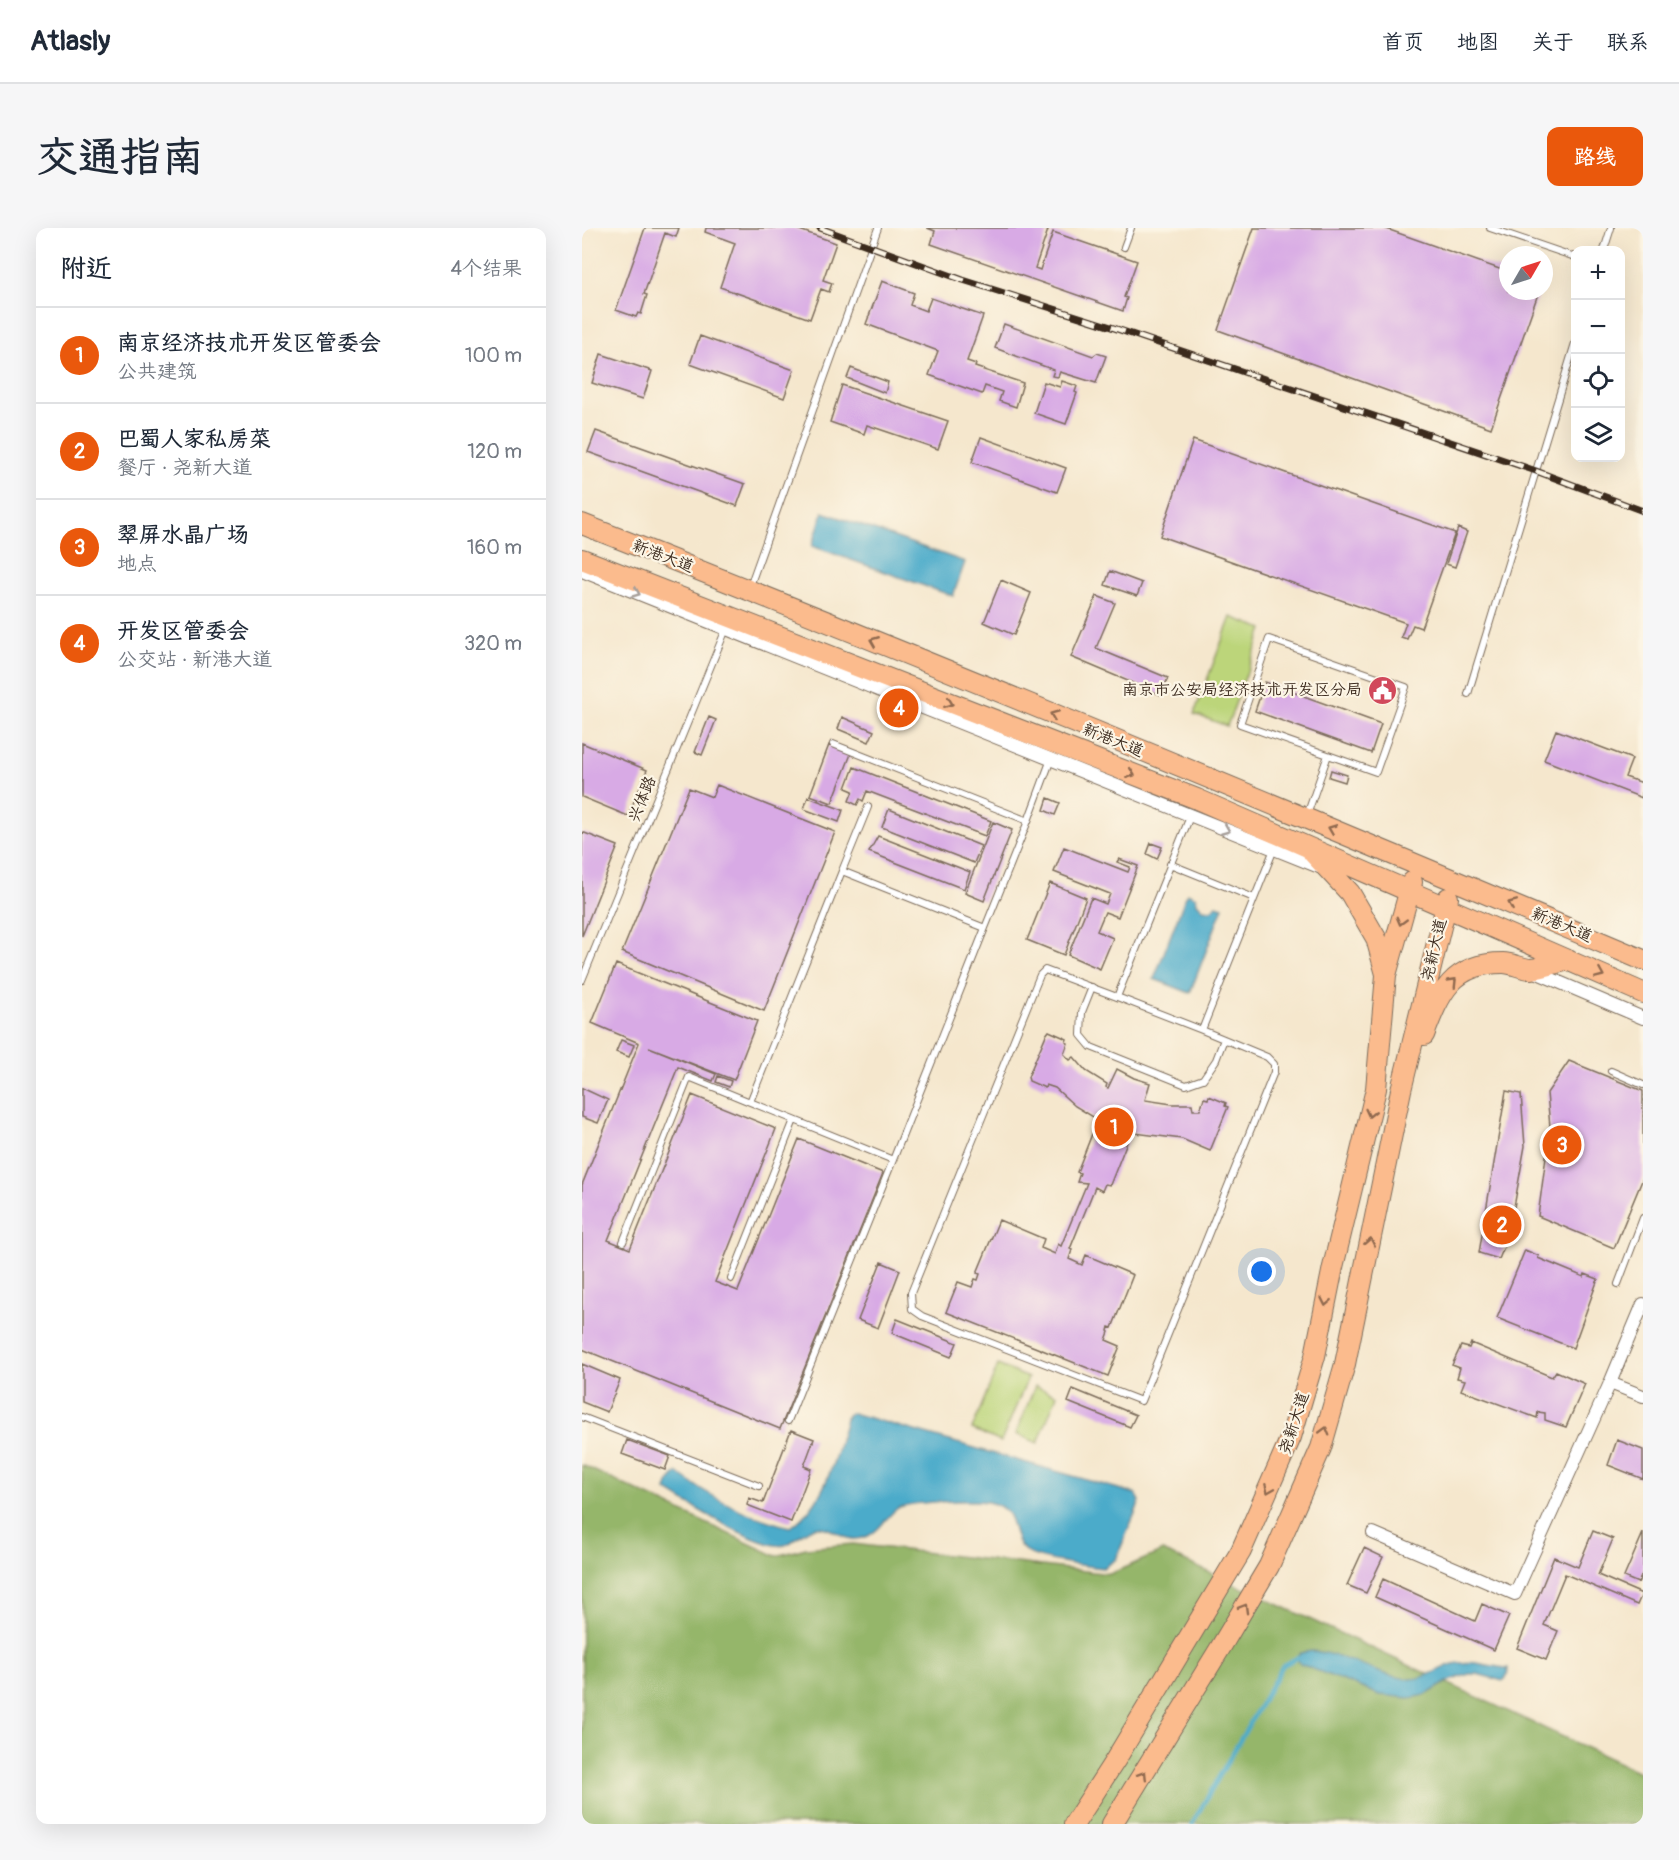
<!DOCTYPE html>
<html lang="zh">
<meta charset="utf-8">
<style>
body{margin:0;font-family:Pangolin,"LXGW WenKai TC",sans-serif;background:#f6f6f7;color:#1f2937}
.controls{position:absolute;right:18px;top:18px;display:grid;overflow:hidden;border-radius:12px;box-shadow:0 6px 24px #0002}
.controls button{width:54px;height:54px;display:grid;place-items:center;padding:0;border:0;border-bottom:2px solid #e0e1e3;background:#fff;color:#1f2937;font:30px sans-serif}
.compass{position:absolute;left:917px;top:18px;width:54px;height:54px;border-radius:50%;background:#fff;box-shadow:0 6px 24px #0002;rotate:51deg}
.you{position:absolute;left:680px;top:1044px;width:21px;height:21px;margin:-15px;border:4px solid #fff;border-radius:50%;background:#1a73e8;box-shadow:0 0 0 9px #1a73e833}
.badge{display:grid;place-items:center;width:39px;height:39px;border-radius:50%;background:#ea580c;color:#fff;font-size:20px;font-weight:700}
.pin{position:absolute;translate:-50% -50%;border:3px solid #fff;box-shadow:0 2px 6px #0006}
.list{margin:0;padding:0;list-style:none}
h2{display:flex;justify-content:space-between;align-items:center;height:78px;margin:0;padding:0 24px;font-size:26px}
h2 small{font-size:20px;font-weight:400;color:#747a83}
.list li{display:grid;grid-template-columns:39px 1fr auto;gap:18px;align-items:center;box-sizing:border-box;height:96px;padding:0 24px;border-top:2px solid #e0e1e3}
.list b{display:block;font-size:22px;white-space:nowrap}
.list p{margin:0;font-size:20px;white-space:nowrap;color:#747a83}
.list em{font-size:20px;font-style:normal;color:#747a83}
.icon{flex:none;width:33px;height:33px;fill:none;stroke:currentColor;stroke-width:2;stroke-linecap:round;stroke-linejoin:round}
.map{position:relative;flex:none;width:1061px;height:1596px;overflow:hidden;border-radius:12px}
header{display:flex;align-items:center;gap:36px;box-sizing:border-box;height:84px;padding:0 30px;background:#fff;border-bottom:2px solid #e0e1e3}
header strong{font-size:28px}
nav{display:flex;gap:33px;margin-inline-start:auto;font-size:21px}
.intro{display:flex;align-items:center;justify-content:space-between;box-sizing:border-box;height:144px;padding:0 36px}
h1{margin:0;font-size:42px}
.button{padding:15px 27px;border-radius:12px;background:#ea580c;color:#fff;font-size:21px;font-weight:700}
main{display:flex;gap:36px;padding:0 36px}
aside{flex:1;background:#fff;border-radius:12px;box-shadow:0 6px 24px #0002}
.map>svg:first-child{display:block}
</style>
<header>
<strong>Atlasly</strong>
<nav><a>首页</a><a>地图</a><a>关于</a><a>联系</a></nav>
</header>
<div class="intro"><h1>交通指南</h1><a class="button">路线</a></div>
<main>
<aside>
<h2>附近<small>4个结果</small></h2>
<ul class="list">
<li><span class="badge">1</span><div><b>南京经济技术开发区管委会</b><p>公共建筑</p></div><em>100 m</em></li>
<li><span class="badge">2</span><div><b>巴蜀人家私房菜</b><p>餐厅 · 尧新大道</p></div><em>120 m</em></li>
<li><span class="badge">3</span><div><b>翠屏水晶广场</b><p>地点</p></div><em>160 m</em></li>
<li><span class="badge">4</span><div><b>开发区管委会</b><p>公交站 · 新港大道</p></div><em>320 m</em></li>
</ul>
</aside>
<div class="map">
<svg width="1061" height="1596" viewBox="0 0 1061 1596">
<rect width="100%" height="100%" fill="#fcf5e5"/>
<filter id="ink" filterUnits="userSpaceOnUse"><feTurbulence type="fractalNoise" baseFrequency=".0167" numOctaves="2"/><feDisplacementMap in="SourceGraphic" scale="12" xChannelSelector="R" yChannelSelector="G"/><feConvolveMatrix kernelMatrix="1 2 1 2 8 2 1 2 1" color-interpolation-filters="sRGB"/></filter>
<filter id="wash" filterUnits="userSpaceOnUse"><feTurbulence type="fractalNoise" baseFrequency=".008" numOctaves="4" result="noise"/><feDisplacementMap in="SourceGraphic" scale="24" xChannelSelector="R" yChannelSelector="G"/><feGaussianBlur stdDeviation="1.35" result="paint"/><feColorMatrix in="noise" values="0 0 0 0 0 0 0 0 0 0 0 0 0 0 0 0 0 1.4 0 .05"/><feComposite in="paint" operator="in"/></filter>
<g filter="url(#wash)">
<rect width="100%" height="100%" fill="#f5e7cd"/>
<path fill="#bcd57a" stroke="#7c804c" stroke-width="1.5" d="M649,389L681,401L645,498L612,486Z
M416,1137L446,1150L419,1214L390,1201Z
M453,1158L475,1167L456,1215L434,1206Z"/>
<path fill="#95b66a" stroke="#687044" stroke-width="1.5" d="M0,1237L194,1328L224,1320L271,1316L528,1346L581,1323L1061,1546V1596H0Z"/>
<path fill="#4babca" stroke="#436a74" stroke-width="1.5" d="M241,284L383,334L371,368L230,318Z
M605,665L614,669L615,675L621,681L629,682L635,677L641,679L608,765L572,751Z
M270,1185L554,1266L558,1273L534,1331L521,1340C505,1338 458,1333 445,1324C422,1308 443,1276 397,1273C384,1272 325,1274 316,1280C305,1287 299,1302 286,1308C264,1318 257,1301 239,1299C225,1297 215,1313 203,1317C180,1323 105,1275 84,1262L87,1254L95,1245C129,1269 167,1290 209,1299C245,1274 254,1227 265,1187Z
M730,1423C764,1426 793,1448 828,1451C841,1452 858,1440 871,1436C890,1431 907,1439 926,1440C926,1446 925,1450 921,1453L895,1446H887L867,1453L844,1467L828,1470L798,1467L718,1436L715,1430L718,1425Z"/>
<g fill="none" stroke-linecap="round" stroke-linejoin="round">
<path stroke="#4babca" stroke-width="4.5" d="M610,1596L701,1437L715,1430"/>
</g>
<g id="blocks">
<path fill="#d8aae5" d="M63,0H97L94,9L83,5L62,66L65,67L59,86L56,85L54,89L34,82Z
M124,0H212L254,15L241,52L250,55L247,64L239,61L228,91L138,59L153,15L123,4Z
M345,0H460L466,2L453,40L458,42L471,4L555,33L542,69L545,70L541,83L349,16L353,3Z
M672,0H802L926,44V63H957L909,200L636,102Z
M300,53L332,65L328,77L344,83L349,70L401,88L385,133L394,136L393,139L441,155L434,179L417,173L420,164L403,158L400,166L347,147L356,123L284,96Z
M422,96L511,128L515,125L524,128L514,155L478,144L476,149L470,148L472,142L413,120Z
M118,108L212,142L202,170L108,136Z
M19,126L70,143L61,171L10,155Z
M269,140L306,154L303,165L265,150Z
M480,153L495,158L493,164L495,165L484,196L452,185L462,154L478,159Z
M260,157L366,193L356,221L285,197L282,206L248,194Z
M14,203L163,256L155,278L6,224Z
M399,209L484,240L475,264L390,234Z
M611,212L873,305L839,400L831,397L825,411L819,409L824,395L578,308Z
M876,300L885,304L873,339L864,336Z
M528,343L560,355L555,368L523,357Z
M419,352L449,365L432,407L402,394Z
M515,368L533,375L514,420L586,450L579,467L489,429Z
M683,454L799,496L789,525L673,483Z
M127,489L134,492L120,527L113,524Z
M260,489L292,503L287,514L256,501Z
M974,502L1050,531L1043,549L1061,555L1060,570L962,532Z
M0,515L65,542L46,588L0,569Z
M247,517L269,526L250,575L228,567Z
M272,539L409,593L403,608L285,563L281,573L278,571L275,577L267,573L271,563L264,560Z
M749,542L765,547L763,554L747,549Z
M135,557L253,604L182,783L40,724L107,560L130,569Z
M226,569L261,582L257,594L222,581Z
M466,570L478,575L473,587L462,582Z
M307,581L399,618L392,635L300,599Z
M411,594L430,602L402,673L383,665Z
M0,604L36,618L0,708Z
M296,608L388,644L382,661L287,624Z
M569,615L580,619L575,631L565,626Z
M482,619L546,644L548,639L535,634L537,631L556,638L536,689L523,684L515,703L531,710L518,741L486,727L509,670L524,676L528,666L472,644Z
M468,655L504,670L482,727L445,712Z
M34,736L175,793L152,852L67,819L134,846L131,853L96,839L26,1012L48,1021L110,867L194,901L133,1054L156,1063L217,911L301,945L198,1201L0,1121V957L57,815L10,795Z
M467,803L485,811L484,814L486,815L482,826L488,832L492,829L504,843L525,856L524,859L526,860L535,841L552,850L568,855L563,872L590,876H610L611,882H618L622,870L626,871L627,868L644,875L643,878L646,879L628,923L600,911L545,904L544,908L547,909L528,957L523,956L520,963L513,959L488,1021L490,1022L487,1031L500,1037L504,1027L551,1047L530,1100L527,1099L526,1103L527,1104L524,1112L538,1118L526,1148L364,1084L376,1054L390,1059L393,1051L396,1052L398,1046L395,1045L417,992L462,1011L459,1020L473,1026L476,1016L479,1018L505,955L495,954L498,945L495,944L514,896L517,897L518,893L493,878L473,860L464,857L463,860L447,853L446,849L464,807Z
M39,812L52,817L47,829L34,824Z
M987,833L1061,863V950L1032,1020L956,988L968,899L965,865Z
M136,848L149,853L147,859L134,854Z
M0,860L26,872L16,895L0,889Z
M924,863L939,866L943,918L927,1007L917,1031L897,1025Z
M943,1022L957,1028L956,1030L1002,1049L1003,1046L1016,1051L991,1120L915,1090Z
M299,1034L318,1042L296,1100L276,1092Z
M315,1091L375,1115L369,1129L310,1105Z
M889,1115L970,1149L974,1143L1003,1156L984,1199L963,1192V1185L956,1184L955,1190L879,1162L883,1152L875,1150L878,1140L870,1137L879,1118L887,1120Z
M0,1136L38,1152L25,1184L0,1174Z
M491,1161L554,1187L548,1199L486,1174Z
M209,1202L232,1211L222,1238L229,1241L209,1294L165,1277L167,1270L181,1275Z
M45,1212L88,1228L83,1242L40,1226Z
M1035,1212L1061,1222V1251L1026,1237Z
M1011,1303L1031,1311L1016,1347L1060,1366L1055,1377L983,1346L962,1397L976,1403L964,1432L935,1420L972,1329L996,1339Z
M1061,1305V1344L1056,1355L1042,1349Z
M782,1320L801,1329L784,1365L765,1357Z
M801,1351L893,1393L900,1376L927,1388L912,1422L793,1369Z"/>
</g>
</g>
<g filter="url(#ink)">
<use href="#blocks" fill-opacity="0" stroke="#7c6c5b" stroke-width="1.5"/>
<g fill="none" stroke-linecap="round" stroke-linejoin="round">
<defs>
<path id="service" d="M908,0L993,29
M542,19L549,0
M1022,22L1029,0
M168,358L296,0
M886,466L993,115
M251,516L446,593L469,531
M286,579L260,643L403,700L446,593
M609,586L535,769L463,742L458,747L329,1065L330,1081L340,1088L559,1173L692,844V836L685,829L620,802L692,621
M725,587L746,527L794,544L824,459L687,411L658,496L746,527
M588,636L672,670
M260,643L168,874L311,932L403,700
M0,752L144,401
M510,759L500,784L499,807L509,819L604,857L621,851L634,832L642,811
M535,769L620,802
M1029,843L1061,857
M41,1014L107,849L168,874
M149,1051L212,892
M1036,1056L1061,990
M0,1189L177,1258
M206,1193L311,932"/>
<path id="minor" d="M0,343L742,641
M951,743L1061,790
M1028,1155L1061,1168
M791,1305L933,1366L1028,1155L1061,1076"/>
<path id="primary" d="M0,296C356,436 709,583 1061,732
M0,331L615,571L1061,765
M731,625L768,665L794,710L804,746
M842,807C858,765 870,735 921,735C931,735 940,741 949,741C961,740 974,735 986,732
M492,1596L534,1531L659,1323L709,1209L733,1128L751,1039L794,861L804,747L830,654
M530,1596L637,1422L687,1338L739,1220L763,1136L819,862L866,670"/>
</defs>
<use href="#service" stroke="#7c6c5b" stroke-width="8"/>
<use href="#minor" stroke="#7c6c5b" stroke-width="14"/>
<use href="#primary" stroke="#7c6c5b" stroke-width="22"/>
<use href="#service" stroke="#fff" stroke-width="6"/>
<use href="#minor" stroke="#fff" stroke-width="12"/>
<use href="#primary" stroke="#fbbb8d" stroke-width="20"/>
<defs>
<path id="rail" d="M238,0L381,52L526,98L954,243L1061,283"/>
</defs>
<use href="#rail" stroke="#3b2a1e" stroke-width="7"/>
<use href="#rail" stroke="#fcf5e5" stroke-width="4.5" stroke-dasharray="14" stroke-linecap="butt"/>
</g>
<defs><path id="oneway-chevron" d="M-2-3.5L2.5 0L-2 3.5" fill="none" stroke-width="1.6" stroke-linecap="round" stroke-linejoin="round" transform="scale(1.5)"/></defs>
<g stroke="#a79f9a">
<use href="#oneway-chevron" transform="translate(54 365) rotate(22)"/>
<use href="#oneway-chevron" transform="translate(644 602) rotate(22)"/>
</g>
<g stroke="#916b50">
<use href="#oneway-chevron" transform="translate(292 413) rotate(-158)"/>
<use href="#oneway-chevron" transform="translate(367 475) rotate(21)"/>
<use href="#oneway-chevron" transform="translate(472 487) rotate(-158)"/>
<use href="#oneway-chevron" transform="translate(549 546) rotate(21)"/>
<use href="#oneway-chevron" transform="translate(750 601) rotate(-158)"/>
<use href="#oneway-chevron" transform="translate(930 676) rotate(-157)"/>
<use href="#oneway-chevron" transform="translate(819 693) rotate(105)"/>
<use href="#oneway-chevron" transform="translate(1018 746) rotate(23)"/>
<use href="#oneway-chevron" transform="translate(871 754) rotate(-46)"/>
<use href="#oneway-chevron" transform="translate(788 885) rotate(103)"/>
<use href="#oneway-chevron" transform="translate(788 1014) rotate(-79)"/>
<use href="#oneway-chevron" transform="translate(744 1074) rotate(101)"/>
<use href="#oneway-chevron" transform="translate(743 1203) rotate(-74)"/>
<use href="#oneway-chevron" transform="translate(687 1261) rotate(113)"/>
<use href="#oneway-chevron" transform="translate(662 1380) rotate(-60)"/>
<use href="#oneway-chevron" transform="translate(561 1547) rotate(-58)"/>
</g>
</g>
<defs>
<symbol id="civic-disc" viewBox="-11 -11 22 22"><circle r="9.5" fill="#d1495b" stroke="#fcf5e5"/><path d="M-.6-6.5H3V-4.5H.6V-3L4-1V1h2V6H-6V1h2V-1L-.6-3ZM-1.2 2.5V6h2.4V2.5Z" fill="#fff"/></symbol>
</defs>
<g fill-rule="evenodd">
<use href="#civic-disc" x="784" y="446" width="33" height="33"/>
</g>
<g text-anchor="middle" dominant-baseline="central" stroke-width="4.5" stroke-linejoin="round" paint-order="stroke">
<g font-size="16" fill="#3b2a1e" stroke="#fcf5e5">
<text transform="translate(81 328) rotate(21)">新港大道</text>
<text transform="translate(531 512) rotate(22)">新港大道</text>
<text transform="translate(60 571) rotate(-68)">兴体路</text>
<text transform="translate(980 697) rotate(23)">新港大道</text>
<text transform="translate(852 722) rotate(-77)">尧新大道</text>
<text transform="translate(712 1195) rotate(-72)">尧新大道</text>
</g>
<g font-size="16" fill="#3b2a1e" stroke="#fcf5e5" text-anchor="end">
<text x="780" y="462">南京市公安局经济技术开发区分局</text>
</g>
</g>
</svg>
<div class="controls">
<button>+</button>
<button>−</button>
<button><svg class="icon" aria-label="locate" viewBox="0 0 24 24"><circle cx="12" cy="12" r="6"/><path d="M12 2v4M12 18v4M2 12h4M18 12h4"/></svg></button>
<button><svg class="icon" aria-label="layers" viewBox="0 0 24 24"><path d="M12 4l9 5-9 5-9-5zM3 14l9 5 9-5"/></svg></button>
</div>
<svg class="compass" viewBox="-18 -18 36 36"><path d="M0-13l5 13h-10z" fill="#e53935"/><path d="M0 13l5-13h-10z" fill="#747a83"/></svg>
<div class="you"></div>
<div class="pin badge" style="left:532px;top:899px">1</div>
<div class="pin badge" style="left:920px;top:997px">2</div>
<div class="pin badge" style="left:980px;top:917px">3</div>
<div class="pin badge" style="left:317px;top:480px">4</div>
</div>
</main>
